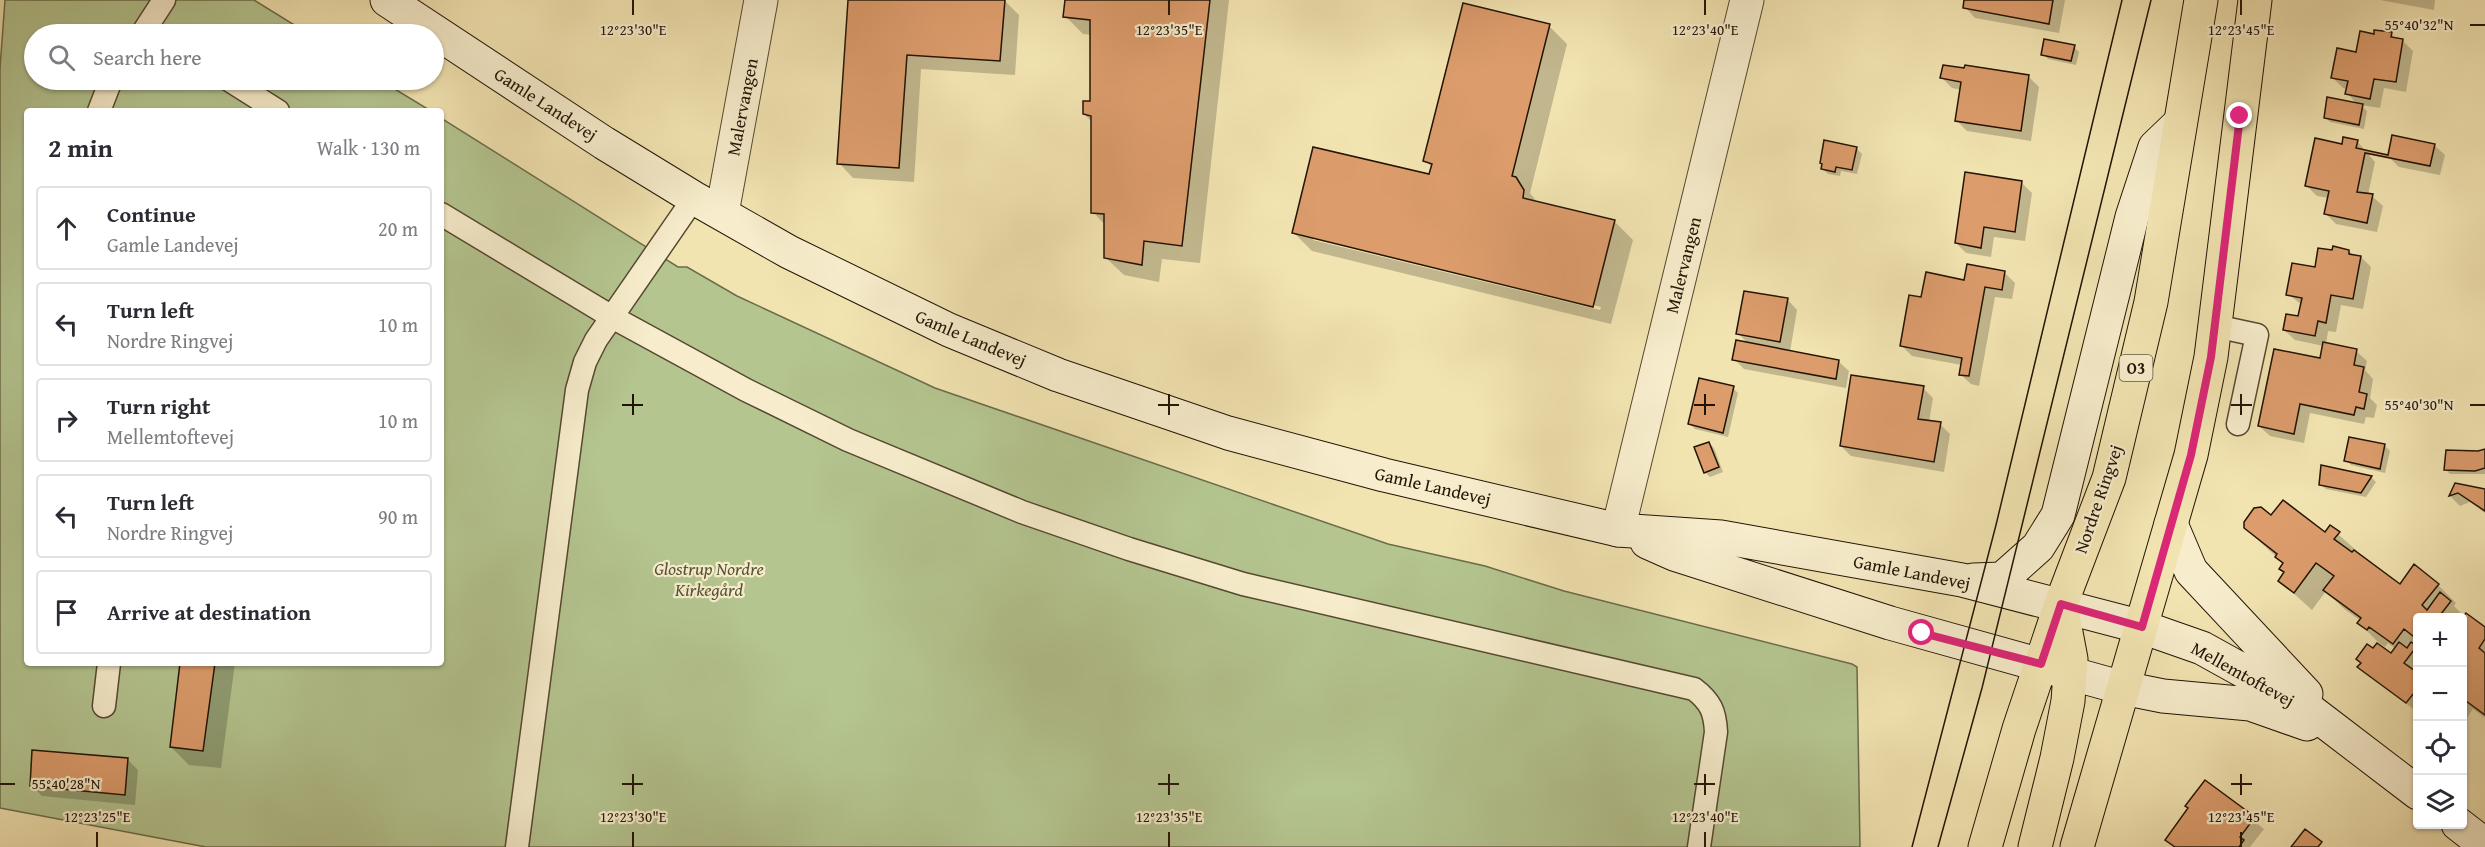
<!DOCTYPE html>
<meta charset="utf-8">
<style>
body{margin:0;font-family:"Gentium Book Plus",serif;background:#f7f7f7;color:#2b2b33}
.controls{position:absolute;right:18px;bottom:18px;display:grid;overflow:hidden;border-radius:6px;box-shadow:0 2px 4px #0004}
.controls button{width:54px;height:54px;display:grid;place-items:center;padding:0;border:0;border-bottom:2px solid #e1e1e2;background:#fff;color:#2b2b33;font:30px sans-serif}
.stop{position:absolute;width:18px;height:18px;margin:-14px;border:4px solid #db2777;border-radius:50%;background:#fff}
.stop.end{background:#db2777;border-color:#fff;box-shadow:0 2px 6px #0008}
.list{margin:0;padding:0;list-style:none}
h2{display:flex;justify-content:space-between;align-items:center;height:78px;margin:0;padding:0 24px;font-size:26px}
h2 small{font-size:20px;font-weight:400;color:#7c7c81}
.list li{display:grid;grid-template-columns:39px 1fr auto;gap:18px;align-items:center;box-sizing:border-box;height:84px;margin:0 12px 12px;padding:0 12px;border:2px solid #e1e1e2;border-radius:6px}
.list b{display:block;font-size:22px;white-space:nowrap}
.list p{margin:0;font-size:20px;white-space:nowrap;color:#7c7c81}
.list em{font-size:20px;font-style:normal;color:#7c7c81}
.icon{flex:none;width:33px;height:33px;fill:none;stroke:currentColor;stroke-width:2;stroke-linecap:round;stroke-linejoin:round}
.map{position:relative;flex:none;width:2485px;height:847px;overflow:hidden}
.search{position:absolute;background:#fff;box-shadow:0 2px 4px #0004;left:24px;top:24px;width:420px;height:66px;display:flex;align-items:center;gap:15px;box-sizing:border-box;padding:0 21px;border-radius:33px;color:#7c7c81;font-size:22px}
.panel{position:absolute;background:#fff;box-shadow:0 2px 4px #0004;left:24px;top:108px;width:420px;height:558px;border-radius:6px}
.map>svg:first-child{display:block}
</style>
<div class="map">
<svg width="2485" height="847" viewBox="0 0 2485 847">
<rect width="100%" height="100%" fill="#f2e4b1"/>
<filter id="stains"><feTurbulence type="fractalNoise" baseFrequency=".00333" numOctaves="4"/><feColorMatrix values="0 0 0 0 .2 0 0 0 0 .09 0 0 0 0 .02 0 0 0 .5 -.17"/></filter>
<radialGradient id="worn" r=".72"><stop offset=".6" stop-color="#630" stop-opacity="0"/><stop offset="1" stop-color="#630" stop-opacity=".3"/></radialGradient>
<path fill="#b4c590" stroke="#6b6c4a" stroke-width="1.5" d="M5,0H254L309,34H34V80H380L431,111H27V663H441V118L678,267H687L737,296L935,388L1388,544L1485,566L1564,591L1852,664L1857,667L1860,847H206L0,808V68Z"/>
<path fill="#0003" fill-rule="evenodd" d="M850,0H1004L1019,15L1015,75L921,69L914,182L853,178L839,163Z
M1064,0H1229L1200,263L1162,259L1159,282L1124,275L1105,257V225L1093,212L1092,122L1084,114L1092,102V35L1083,34L1065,16Z
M1966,0H2065L2059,33L1975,18L1965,7Z
M2380,0H2435L2434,10Z
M1549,26L1567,44L1530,193L1537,202L1615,222L1633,240L1611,324L1312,251L1294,233L1430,176L1432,167L1425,160ZM1313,237L1601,307L1600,310L1313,240Z
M2391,34L2397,39L2403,41L2413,51L2406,92L2384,88L2380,108L2361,105L2367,111L2364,129L2330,122L2325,117L2358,105L2347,93L2348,89L2343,88L2333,78L2375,36Z
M2074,47L2079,52L2076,65L2048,59L2043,54Z
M2029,77L2039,87L2031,141L1967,131L1957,121L1962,90L1952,88L1942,78Z
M2357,141L2375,162L2368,195L2372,196L2383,206L2377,232L2336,224L2326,214L2329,198L2317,196L2307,186L2343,146Z
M2434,145L2445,155L2440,175L2399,167L2389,157Z
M1857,149L1862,154L1857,174L1841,171L1840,176L1828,174L1823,169Z
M2022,183L2032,193L2025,241L1994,237L1991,257L1966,253L1956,243Z
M2349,251L2354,256L2361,257L2371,267L2363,309L2341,305L2336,332L2328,331L2326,345L2356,351L2367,361L2365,370L2373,379L2370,398L2377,405L2374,418L2366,417L2364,424L2310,413L2304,443L2270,436L2259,426L2321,360L2324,346L2295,340L2284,330L2300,318L2302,305L2288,294L2316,268Z
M2004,272L2015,283L2012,299L1995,297L1979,386L1971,384L1960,374L1962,365L1912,356L1901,345L1922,298L1965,281Z
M1787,299L1797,310L1790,352L1838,361L1849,371L1846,388L1744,369L1734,359L1749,345L1738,333Z
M1733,388L1738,393L1728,437L1695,429L1690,424Z
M1923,388L1933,398L1929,422L1940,424L1950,434L1944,472L1851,456L1841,446Z
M1709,443L1714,448L1723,472L1710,477L1705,472Z
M2385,446L2390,451L2385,473L2351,465L2346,460Z
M2485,451V474H2450L2445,469Z
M2322,467L2371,477L2376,482L2366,497L2326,489L2320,484Z
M2456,485L2485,490V513L2470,502L2460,506L2450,496Z
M2272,517L2325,534L2330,527L2357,551L2355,553L2400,586L2438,585L2456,603L2454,606L2465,617L2485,629V718L2473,709L2466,719L2462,716V618H2418V668L2414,673L2418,675L2417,712L2359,667L2374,650L2391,655L2396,649L2388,643L2385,647L2377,641L2359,623L2361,621L2343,608L2326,591L2312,610L2280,581L2285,573L2284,564L2245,528Z
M182,663H235L221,768L189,765L171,747Z
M128,760L138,770L135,805L42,796L31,785Z
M2205,782L2264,829L2250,847H2174L2167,840L2190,808Z"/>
<path fill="#dc9c6c" stroke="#221405" stroke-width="1.5" d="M848,0H1005L1000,61L907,55L899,168L837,164Z
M1065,0H1210L1182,246L1144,241L1142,265L1104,258V214L1091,213V116L1083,114V101H1090V20L1063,17Z
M1964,0H2053L2049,24L1963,8Z
M1463,3L1550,24L1512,176L1516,177L1524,190L1523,198L1615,220L1593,307L1292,233L1313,147L1429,174L1432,164L1423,161Z
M2374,30L2392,32L2391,37L2403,39L2396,82L2374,79L2370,99L2345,94L2348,81L2331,78L2337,48L2356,52L2360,31L2374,34Z
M2044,39L2075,45L2071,61L2041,55Z
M1943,65L1964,68L1965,65L2029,75L2021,131L1955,121L1961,82L1940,78Z
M2327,97L2363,104L2359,125L2324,118Z
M2392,135L2435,144L2430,166L2365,153L2357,192L2373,194L2367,223L2324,214L2329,191L2305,186L2315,138L2342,144L2343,137L2358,140L2356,148L2388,155Z
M1824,140L1857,147L1852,170L1836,167L1835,172L1821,169L1822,164L1820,163Z
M1965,172L2022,181L2015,232L1984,227L1981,248L1955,243Z
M2333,246L2349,250V254L2361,256L2353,299L2331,295L2326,323L2318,321L2315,336L2283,330L2286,314L2298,316L2302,298L2286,295L2292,263L2315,267L2318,248L2332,250Z
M1967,264L2005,271L2002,290L1985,287L1969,376L1959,375L1962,358L1900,346L1909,295L1921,297L1926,272L1964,280Z
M1744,291L1788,298L1780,342L1736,334Z
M1736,340L1839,360L1836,379L1732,360Z
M2323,342L2357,349L2354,365L2364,367L2359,392L2367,394L2364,409L2356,407L2354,415L2300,404L2294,434L2258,426L2274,349L2320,358Z
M1851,375L1924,386L1918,419L1941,422L1934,462L1840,446Z
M1699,378L1734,386L1723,433L1688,424Z
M2349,437L2385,444L2380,469L2344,461Z
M1709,442L1719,467L1704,473L1694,447Z
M2485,449V468L2475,471L2444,470L2446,450L2478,451Z
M2321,465L2372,476L2361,493L2319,485Z
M2455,483L2485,489V511L2458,493L2449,496Z
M2283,500L2325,532L2330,525L2340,532L2334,539L2352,552L2354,550L2400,584L2414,564L2439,584L2422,605L2427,610L2440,592L2451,601L2438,618H2418V640L2404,629L2393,644L2369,627L2367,630L2357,623L2361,618L2323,590L2334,576L2316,563L2294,593L2278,581L2284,572L2279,569L2283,563L2275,557L2277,554L2244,528V522L2254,508L2261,507L2271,515Z
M2466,613L2485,627V639L2479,648L2485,653V715L2462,698V618Z
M2399,642L2407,648L2411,642L2417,646L2404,663L2418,673V688L2406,703L2357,667L2361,663L2356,659L2367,644L2373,648L2377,643L2391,653Z
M180,663H215L203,751L170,747Z
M32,750L128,758L125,795L30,786Z
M2205,780L2255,817L2240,837L2244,840L2239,847H2175L2165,840L2188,808L2185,806Z
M2305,829L2322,842L2318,847H2291Z"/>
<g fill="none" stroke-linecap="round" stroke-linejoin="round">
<defs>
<path id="lane" d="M142,34L164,0
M229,80L278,111
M99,111L111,80
M441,214L612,317L746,390L848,440L1022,512L1129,549L1243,584L1694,689C1711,702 1715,712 1716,732L1699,847
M2215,326L2257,335L2238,424
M104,706L109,663
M517,847L577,390L585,362L596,340L694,198"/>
<path id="street" d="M722,213L761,0
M1618,530L1747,0"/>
<path id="secondary" d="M387,0L604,143L694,198L789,252L949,330L1058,375L1228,433L1384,475L1618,530L1721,537L1962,580L2142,627L2202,648L2276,689L2312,712L2418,793
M2171,524L2191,571L2306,694
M1647,542L1674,554L1890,623L2123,688L2163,696L2250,704L2307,724
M1973,580L2002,579L2038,547L2058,515L2132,217L2155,147L2180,123
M2458,824L2485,845"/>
<path id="primary" d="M1985,847L2019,729L2061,604L2109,478L2151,302L2201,0
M2035,847L2057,758L2068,701L2071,659L2061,606
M2077,847L2191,455L2211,357L2255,0"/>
</defs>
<use href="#lane" stroke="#564830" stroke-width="25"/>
<use href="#street" stroke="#564830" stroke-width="35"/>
<use href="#secondary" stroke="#221405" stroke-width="35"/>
<use href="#primary" stroke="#221405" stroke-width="35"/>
<use href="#lane" stroke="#f7edcc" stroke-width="22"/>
<use href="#street" stroke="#f7edcc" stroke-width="33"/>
<use href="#secondary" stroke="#f7edcc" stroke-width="33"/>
<use href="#primary" stroke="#f2e4b1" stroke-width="33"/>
<path stroke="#221405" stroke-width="1.5" d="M1912,847L1996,525L2122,0
M1938,847L1982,688L2151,0"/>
</g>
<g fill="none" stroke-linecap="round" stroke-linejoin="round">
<path stroke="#db2777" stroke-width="8" d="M1922,633L2041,664L2061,604L2142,627L2191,455L2211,357L2240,116"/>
</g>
<path fill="none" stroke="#221405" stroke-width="2" d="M633,0V15M1169,0V15M1705,0V15M2241,0V15M2470,25H2485M633,394V415M1169,394V415M1705,394V415M2241,394V415M622,405H643M1158,405H1179M1694,405H1715M2231,405H2252M2470,405H2485M633,774V795M1169,774V795M1705,774V795M2241,774V795M0,784H15M622,784H643M1158,784H1179M1694,784H1715M2231,784H2252M97,832V847M633,832V847M1169,832V847M1705,832V847M2241,832V847"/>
<g text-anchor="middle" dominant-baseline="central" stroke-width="4.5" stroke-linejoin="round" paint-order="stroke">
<rect fill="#f7edcc" stroke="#625541" stroke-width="1.5" x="2119.5" y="355" width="33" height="26" rx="4.5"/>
<g font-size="16" font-weight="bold" fill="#221405">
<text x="2136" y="368">O3</text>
</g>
<g font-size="18" fill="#221405" stroke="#f7edcc">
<text transform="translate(546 104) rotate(33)">Gamle Landevej</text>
<text transform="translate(742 107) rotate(-79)">Malervangen</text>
<text transform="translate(1683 265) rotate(-76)">Malervangen</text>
<text transform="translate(971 338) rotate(23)">Gamle Landevej</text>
<text transform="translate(1433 486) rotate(13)">Gamle Landevej</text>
<text transform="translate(2098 499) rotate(-71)">Nordre Ringvej</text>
<text transform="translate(1912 572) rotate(11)">Gamle Landevej</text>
<text transform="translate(2243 674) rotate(29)">Mellemtoftevej</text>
</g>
<g font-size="18" font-style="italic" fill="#555236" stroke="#f7edcc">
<text x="709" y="568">Glostrup Nordre<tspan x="709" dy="21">Kirkegård</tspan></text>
</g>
</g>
<g font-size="15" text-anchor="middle" fill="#221405" stroke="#f7edcc" stroke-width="4.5" stroke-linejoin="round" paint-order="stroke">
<text x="2419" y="30">55°40'32"N</text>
<text x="633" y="35">12°23'30"E</text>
<text x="1169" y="35">12°23'35"E</text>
<text x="1705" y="35">12°23'40"E</text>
<text x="2241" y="35">12°23'45"E</text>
<text x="2419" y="410">55°40'30"N</text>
<text x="66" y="789">55°40'28"N</text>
<text x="97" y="822">12°23'25"E</text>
<text x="633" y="822">12°23'30"E</text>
<text x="1169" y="822">12°23'35"E</text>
<text x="1705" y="822">12°23'40"E</text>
<text x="2241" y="822">12°23'45"E</text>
</g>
<rect width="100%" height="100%" filter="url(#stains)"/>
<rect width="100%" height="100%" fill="url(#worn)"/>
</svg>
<div class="controls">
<button>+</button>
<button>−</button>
<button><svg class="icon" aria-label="locate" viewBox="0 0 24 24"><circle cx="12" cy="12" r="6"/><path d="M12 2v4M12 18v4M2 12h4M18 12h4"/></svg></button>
<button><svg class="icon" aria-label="layers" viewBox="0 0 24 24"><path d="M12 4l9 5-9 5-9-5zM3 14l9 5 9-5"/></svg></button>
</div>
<div class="stop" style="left:1922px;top:633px"></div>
<div class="stop end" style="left:2240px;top:116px"></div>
<div class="search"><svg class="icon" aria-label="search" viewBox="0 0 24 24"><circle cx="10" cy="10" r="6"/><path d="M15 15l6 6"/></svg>Search here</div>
<section class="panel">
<h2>2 min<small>Walk · 130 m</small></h2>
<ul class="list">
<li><svg class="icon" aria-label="ahead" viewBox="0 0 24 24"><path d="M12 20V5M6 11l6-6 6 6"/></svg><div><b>Continue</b><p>Gamle Landevej</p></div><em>20 m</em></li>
<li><svg class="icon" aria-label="left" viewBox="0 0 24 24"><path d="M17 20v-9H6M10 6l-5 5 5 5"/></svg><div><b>Turn left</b><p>Nordre Ringvej</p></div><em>10 m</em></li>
<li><svg class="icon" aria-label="right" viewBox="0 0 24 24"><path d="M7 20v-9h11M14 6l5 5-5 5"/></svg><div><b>Turn right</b><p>Mellemtoftevej</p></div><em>10 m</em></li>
<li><svg class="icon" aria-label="left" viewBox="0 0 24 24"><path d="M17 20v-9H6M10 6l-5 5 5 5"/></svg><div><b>Turn left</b><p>Nordre Ringvej</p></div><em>90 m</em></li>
<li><svg class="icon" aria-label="arrive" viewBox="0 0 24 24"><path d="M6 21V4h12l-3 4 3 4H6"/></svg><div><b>Arrive at destination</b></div></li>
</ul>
</section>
</div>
